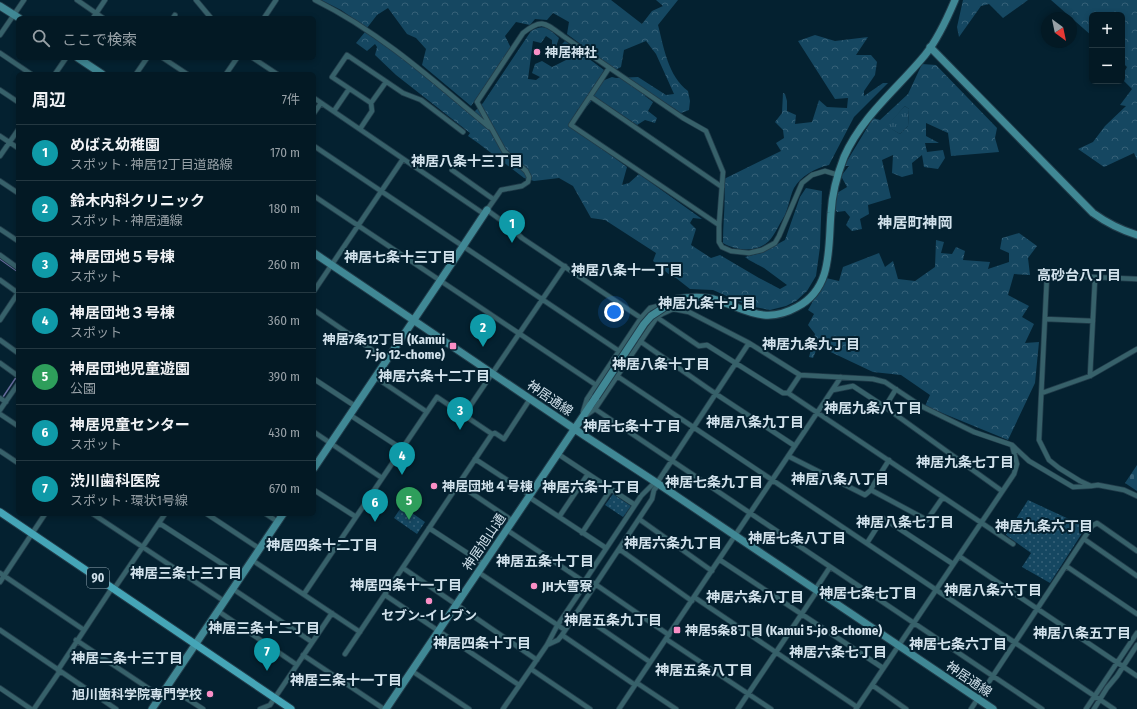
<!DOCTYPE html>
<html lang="ja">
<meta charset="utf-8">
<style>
body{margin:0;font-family:"Fira Sans Condensed","Noto Sans JP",sans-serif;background:#112631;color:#f1f3f6}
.controls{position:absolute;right:12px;top:12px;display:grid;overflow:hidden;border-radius:6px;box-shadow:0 2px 6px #0003}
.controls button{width:36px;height:36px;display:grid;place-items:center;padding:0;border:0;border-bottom:1px solid #243841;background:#031924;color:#f1f3f6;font:20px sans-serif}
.compass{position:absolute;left:1041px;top:12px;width:36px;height:36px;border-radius:50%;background:#031924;box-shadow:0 2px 6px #0003;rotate:147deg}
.you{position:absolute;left:614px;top:312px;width:14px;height:14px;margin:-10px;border:3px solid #fff;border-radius:50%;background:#1a73e8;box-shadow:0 0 0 6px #1a73e833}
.badge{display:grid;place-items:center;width:26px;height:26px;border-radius:50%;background:#8c9099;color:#fff;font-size:13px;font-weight:700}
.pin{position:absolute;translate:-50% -33px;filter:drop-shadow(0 1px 2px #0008)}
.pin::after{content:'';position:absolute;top:21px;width:14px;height:12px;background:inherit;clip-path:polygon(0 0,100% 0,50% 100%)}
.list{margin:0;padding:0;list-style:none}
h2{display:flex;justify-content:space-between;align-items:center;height:52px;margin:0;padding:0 16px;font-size:17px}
h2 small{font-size:13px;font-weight:400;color:#97a0a6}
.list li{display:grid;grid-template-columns:26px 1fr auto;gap:12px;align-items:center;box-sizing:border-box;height:56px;padding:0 16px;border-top:1px solid #243841}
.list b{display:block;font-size:15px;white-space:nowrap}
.list p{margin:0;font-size:13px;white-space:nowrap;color:#97a0a6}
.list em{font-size:13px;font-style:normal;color:#97a0a6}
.icon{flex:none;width:22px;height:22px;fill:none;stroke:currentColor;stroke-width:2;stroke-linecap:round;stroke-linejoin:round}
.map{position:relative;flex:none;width:1137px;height:709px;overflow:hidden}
.search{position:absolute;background:#031924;box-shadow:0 2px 6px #0003;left:16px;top:16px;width:300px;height:44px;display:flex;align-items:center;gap:10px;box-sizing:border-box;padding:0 14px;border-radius:6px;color:#97a0a6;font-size:15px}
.panel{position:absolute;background:#031924;box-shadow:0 2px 6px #0003;left:16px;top:72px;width:300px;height:444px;border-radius:6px}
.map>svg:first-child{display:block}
</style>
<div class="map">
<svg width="1137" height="709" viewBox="0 0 1137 709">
<defs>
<pattern id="grass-tufts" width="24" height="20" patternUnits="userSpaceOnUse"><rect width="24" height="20" fill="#154761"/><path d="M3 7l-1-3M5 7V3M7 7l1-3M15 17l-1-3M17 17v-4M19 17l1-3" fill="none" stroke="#366178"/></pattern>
<pattern id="forest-crowns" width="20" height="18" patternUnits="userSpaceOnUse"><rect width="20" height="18" fill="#154761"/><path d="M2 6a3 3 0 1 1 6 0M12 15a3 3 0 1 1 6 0" fill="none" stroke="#366178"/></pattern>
<pattern id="cemetery-stones" width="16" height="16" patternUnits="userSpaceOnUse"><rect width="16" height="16" fill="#154761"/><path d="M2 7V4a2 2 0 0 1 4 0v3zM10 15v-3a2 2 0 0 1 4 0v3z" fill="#366178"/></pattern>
<pattern id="park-dots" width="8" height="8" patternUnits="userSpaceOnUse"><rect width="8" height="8" fill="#154761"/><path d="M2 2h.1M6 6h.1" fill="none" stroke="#366178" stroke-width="1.8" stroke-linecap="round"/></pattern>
</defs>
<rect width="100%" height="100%" fill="#042130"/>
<path fill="url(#grass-tufts)" d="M905,106L909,109L908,126L900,134L886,126Z"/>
<path fill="url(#forest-crowns)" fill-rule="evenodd" d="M321,0H611L642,24L652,11L663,6L656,0H678L658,25C664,48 668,76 688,91L690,101L689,110L681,113L649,92L645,96L653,102L648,111L657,118L655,123L645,120L637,125L595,97L583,111L578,109L569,125L627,167L622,185L629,183L639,174L702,219L693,218L690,223L696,229L691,245L711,258L720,255L759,278L780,289L787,285L764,268L749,260L745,257L761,253L785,240L800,197L806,188L822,191L820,247L816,276L807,291L796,301L786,306L770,310L749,306L713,290L690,289L676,278L671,276L653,261L656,253L605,220L591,218L573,186L559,178L534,181L524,178L478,143L468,136L470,133L396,75L375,55L377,47L375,44L367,51L356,43L365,32L403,58L471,115L483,103L531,31C545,23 549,29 559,38L555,50L552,48V40L546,36L541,43L533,41L528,79L536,80L540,77L532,73L535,64L542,61L552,67L574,56L562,44L565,41L604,70L597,83L612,77L616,78L638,77L666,95L674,94L656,54L646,41L624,50L621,67L615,70L567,34L569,22L553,13L547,20L535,19L530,25L516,22L505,36L511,48L471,106L422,65L426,49L416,38L407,34L388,8L377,15L367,28L341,10Z
M963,0H1028L1003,18L989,4L981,6L959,37L957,27Z
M1051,0H1137V160L1134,153L1104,167L1078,149L1093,142L1105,126L1126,106L1120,105L1132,89L1122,79V76L1127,67L1122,62V15H1092V36Z
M815,35L835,41L868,37L856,55H871L877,62L875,75L864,91V96L883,83H888L854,117L829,165C815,168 801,176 794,188C790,196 789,206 785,215C781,221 774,236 769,241C756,253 737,251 723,243C723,221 726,200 724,179L781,151L776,143L784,138L783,130L775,122L782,113L783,93L785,94L787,101V111L796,115L795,124L812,122L819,100L827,107L847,108L848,98L835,99L798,41Z
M922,64L936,65L997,128L995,138L999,152L951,156L948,133L926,123V136L939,143H925L927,152L943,150L945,158L938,169L924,167L922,155L912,163L913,174L902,177L892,173L893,155L882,160L891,198L868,205L869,214L860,219L862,229L852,231L846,225L850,217L845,211L837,212L834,207L837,193L847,187L841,176L849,166H844L873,118L880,120L908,94ZM905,106L909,109L908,126L900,134L887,126Z
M1019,233L1037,246L1028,258L1030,275L1014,274L1008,295L1029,306L1022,317L1034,324L1025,343L1039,342L1035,383L1008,440L925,406L930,395L901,375L873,372L818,346L813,358L809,357L815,334L808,325L814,314L808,310L826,278L839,281L843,267L879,253L885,267L893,261L898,279L915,281L935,267L936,240L944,242L941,253L952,254L956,247L965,251L963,260L990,262L988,269L1009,262V253L1000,249L1002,238Z"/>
<path fill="url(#cemetery-stones)" d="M1137,465V491L1125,483Z"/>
<path fill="url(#park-dots)" d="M613,494L631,506L623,517L605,505Z
M1028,500L1086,527L1050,583L1022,567L1031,553L1006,535Z
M402,506L425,522L417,534L394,518Z"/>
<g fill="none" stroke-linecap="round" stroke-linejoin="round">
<path stroke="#666a9b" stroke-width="1.5" d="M0,259L18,272
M3,397L17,376"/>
<defs>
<path id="street" d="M77,0L103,18
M196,0L211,18
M315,0C380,32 434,81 489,127
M93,18L105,0
M173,18L175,15
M264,18L276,0
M0,35L24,0
M0,53L31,74
M163,58L187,74
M253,58L277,74
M609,68L571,125L719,225
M55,74L66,58
M136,74L147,58
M226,74L237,58
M0,90L18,102
M591,97L722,187
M314,98L484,214
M371,103L332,77L347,55L403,93L421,100L463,132
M334,111L349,89
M314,113L321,103
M360,129L372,111L371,103L386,82
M0,136L18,148
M314,146L619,351
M0,156L18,130
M452,170L493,199
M0,181L18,193
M314,196L596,385
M0,229L18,241
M0,255L18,268
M1137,279L1047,275L1039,440L1049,460L1059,468L1080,481L1091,486L1098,485L1124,490L1137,496
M0,280L18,293L0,320
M314,291L403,159
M314,310L387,360
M652,314L699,346L707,345L783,393H788
M641,318L522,238L509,226L487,210L501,190L522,186L528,182L529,177L526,171L504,151L477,102L523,33C542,18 545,23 563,36L683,118L706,131L723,172L719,225V242L722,247L731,251L749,253L762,250L775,243L779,236L802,183L812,175L825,171L838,175
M1045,319L1093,321
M634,337L716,394L795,446
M0,340L18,353
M0,363L18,376
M800,375L788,393L1013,544
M617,376L1114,709
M1090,376L1095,278
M375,377L427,412
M314,379L355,406
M833,390L853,386L885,407L1002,491
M1042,393L1090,376L1137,349
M0,398L6,402
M885,407L896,389
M595,409L1042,709
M0,410L18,384
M583,412L587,399L641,318L650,308L658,306L689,312L749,343L800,375L873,379L885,382L921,406L974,432L1012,445L1029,461L1073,487L1091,486
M0,414L18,426
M350,415L402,449
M464,415L565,266
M585,416L595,409L657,317L662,314L673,309
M314,432L382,478
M0,451L18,463
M558,454L635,505
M788,456L865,495L871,490L872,487L889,460
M475,459L530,495
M657,483L749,343
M458,484L513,521
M314,490L356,517
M871,490L927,520L943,497
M529,497L606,548
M93,514L224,601
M207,514L260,549
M266,514L278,522
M559,517L588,474
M639,519L712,571
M159,523L241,576
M429,528L484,564
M507,530L586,583
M582,533L611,489
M1084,539L1137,576
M867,543L883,518L953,564
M619,549L692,601
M959,556L1137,676
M252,560L360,632
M720,560L883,668
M1066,566L1137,614
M403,568L537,660
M478,572L565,630
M0,573L84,630
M586,579L595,584L669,635
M0,582L45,514
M114,589L165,514
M233,589L312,642
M815,590L830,567
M304,594L437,397L492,434L495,433L504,439L530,399
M385,595L519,685
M694,597L857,707
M218,611L297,665
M577,612L650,662
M0,630L116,709
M562,635L635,685
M666,639L771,709
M76,640L160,696
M547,645L558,640L562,635L652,499L654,490L659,484
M345,654L492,434
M303,655L384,709
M531,669L590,709
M58,670L112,588
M412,671L469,709
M637,683L676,709
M872,685L906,709
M167,686L203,709
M0,688L31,709
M34,709L60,671
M260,709L270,705L332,613
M503,709L547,645L557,626L586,583V579L641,496L655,482
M619,709L841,377
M738,709L817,591
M856,709L1014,474L1017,464L1012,445
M971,709L1092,526L1097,523L1137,551
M1086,709L1137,633
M1094,709L1107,688L1117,676L1137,645"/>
<path id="secondary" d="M0,6L19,18
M930,47L1093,213C1107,223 1121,230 1137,235
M78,58L102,74
M314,253L585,436L657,483L993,709
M677,299C689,297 700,296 713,299C743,307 763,326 797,307C833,288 828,248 831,213C832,194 837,175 844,157C862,116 897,89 925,55C938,39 947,19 955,0
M314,468L440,281L487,210
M152,709L283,514
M386,709L596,397"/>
<path id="primary" d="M0,512L291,709"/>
</defs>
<use href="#street" stroke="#213c4a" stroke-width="6"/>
<use href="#secondary" stroke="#213c4a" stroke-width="9"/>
<use href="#primary" stroke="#213c4a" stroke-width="9"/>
<use href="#street" stroke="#37616a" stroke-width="4.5"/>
<use href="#secondary" stroke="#408895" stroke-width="7"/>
<use href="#primary" stroke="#45a5b7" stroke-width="7"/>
<defs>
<path id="secondary-bridge" d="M596,397L644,324L651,316L677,299"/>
</defs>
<use href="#secondary-bridge" stroke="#213c4a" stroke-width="9" stroke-linecap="butt"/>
<use href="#secondary-bridge" stroke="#408895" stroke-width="7"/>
</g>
<g fill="#fa8fc6" stroke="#042130" stroke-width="1.5">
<circle cx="537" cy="52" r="4"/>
<rect x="449" y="342" width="8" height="8" rx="2"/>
<circle cx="434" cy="486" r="4"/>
<circle cx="534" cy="586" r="4"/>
<circle cx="429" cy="601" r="4"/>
<rect x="673" y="626" width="8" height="8" rx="2"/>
<circle cx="210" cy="694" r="4"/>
</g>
<g text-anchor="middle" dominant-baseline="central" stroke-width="4" stroke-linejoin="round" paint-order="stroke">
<rect fill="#042130" stroke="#94a8b4" stroke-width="1" x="87" y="568" width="22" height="20" rx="3"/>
<g font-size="12" font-weight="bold" fill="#d2e2ec">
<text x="98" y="578">90</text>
</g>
<g font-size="13" font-weight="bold" fill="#d2e2ec" stroke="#042130" text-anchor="start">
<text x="545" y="52">神居神社</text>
<text x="445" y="339" text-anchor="end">神居7条12丁目 (Kamui<tspan x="445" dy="15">7-jo 12-chome)</tspan></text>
<text x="442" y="486">神居団地４号棟</text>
<text x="542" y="586">JH大雪寮</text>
<text x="429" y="615" text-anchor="middle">セブン-イレブン</text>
<text x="685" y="630">神居5条8丁目 (Kamui 5-jo 8-chome)</text>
<text x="202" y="694" text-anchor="end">旭川歯科学院専門学校</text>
</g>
<g font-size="13" fill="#d2e2ec" stroke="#042130">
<text transform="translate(550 398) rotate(34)">神居通線</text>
<text transform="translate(484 542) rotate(-56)">神居旭山通</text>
<text transform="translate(969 679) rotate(34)">神居通線</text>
</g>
<g font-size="14" font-weight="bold" fill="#d2e2ec" stroke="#042130">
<text x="467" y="161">神居八条十三丁目</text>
<text x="400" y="257">神居七条十三丁目</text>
<text x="627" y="270">神居八条十一丁目</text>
<text x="1079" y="275">高砂台八丁目</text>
<text x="707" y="303">神居九条十丁目</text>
<text x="811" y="344">神居九条九丁目</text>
<text x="661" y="364">神居八条十丁目</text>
<text x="434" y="376">神居六条十二丁目</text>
<text x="873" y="408">神居九条八丁目</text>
<text x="755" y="422">神居八条九丁目</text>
<text x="632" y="426">神居七条十丁目</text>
<text x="965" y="462">神居九条七丁目</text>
<text x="840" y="479">神居八条八丁目</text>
<text x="714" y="482">神居七条九丁目</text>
<text x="591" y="487">神居六条十丁目</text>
<text x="905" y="522">神居八条七丁目</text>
<text x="1044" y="526">神居九条六丁目</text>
<text x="797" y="538">神居七条八丁目</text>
<text x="673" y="543">神居六条九丁目</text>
<text x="322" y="545">神居四条十二丁目</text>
<text x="545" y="561">神居五条十丁目</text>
<text x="186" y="573">神居三条十三丁目</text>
<text x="406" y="585">神居四条十一丁目</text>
<text x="993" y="590">神居八条六丁目</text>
<text x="868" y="593">神居七条七丁目</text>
<text x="755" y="597">神居六条八丁目</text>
<text x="613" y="620">神居五条九丁目</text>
<text x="264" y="628">神居三条十二丁目</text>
<text x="1082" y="633">神居八条五丁目</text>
<text x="482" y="643">神居四条十丁目</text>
<text x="958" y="644">神居七条六丁目</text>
<text x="838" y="652">神居六条七丁目</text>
<text x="127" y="658">神居二条十三丁目</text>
<text x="704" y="670">神居五条八丁目</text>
<text x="346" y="680">神居三条十一丁目</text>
</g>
<g font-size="15" font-weight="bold" fill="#d2e2ec" stroke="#042130">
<text x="915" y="223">神居町神岡</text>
</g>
</g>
</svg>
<div class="controls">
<button>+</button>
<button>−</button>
</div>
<svg class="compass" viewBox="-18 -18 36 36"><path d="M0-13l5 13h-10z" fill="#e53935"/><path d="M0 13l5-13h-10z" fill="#97a0a6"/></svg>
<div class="you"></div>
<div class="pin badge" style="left:512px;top:243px;background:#0f9aa8">1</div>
<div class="pin badge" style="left:483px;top:347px;background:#0f9aa8">2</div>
<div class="pin badge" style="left:460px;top:430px;background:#0f9aa8">3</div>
<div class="pin badge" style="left:402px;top:475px;background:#0f9aa8">4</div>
<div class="pin badge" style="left:409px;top:520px;background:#2e9e5b">5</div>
<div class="pin badge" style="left:375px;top:522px;background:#0f9aa8">6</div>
<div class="pin badge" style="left:267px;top:671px;background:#0f9aa8">7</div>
<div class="search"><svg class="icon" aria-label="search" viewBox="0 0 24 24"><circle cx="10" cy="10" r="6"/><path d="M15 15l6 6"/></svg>ここで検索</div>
<section class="panel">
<h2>周辺<small>7件</small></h2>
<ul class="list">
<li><span class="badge" style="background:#0f9aa8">1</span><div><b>めばえ幼稚園</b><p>スポット · 神居12丁目道路線</p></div><em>170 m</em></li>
<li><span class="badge" style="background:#0f9aa8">2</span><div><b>鈴木内科クリニック</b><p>スポット · 神居通線</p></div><em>180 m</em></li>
<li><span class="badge" style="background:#0f9aa8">3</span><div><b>神居団地５号棟</b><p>スポット</p></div><em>260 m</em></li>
<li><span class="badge" style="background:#0f9aa8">4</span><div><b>神居団地３号棟</b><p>スポット</p></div><em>360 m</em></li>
<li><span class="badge" style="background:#2e9e5b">5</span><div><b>神居団地児童遊園</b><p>公園</p></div><em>390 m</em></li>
<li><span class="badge" style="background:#0f9aa8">6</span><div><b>神居児童センター</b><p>スポット</p></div><em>430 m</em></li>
<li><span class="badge" style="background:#0f9aa8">7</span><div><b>渋川歯科医院</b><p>スポット · 環状1号線</p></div><em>670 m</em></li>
</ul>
</section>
</div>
